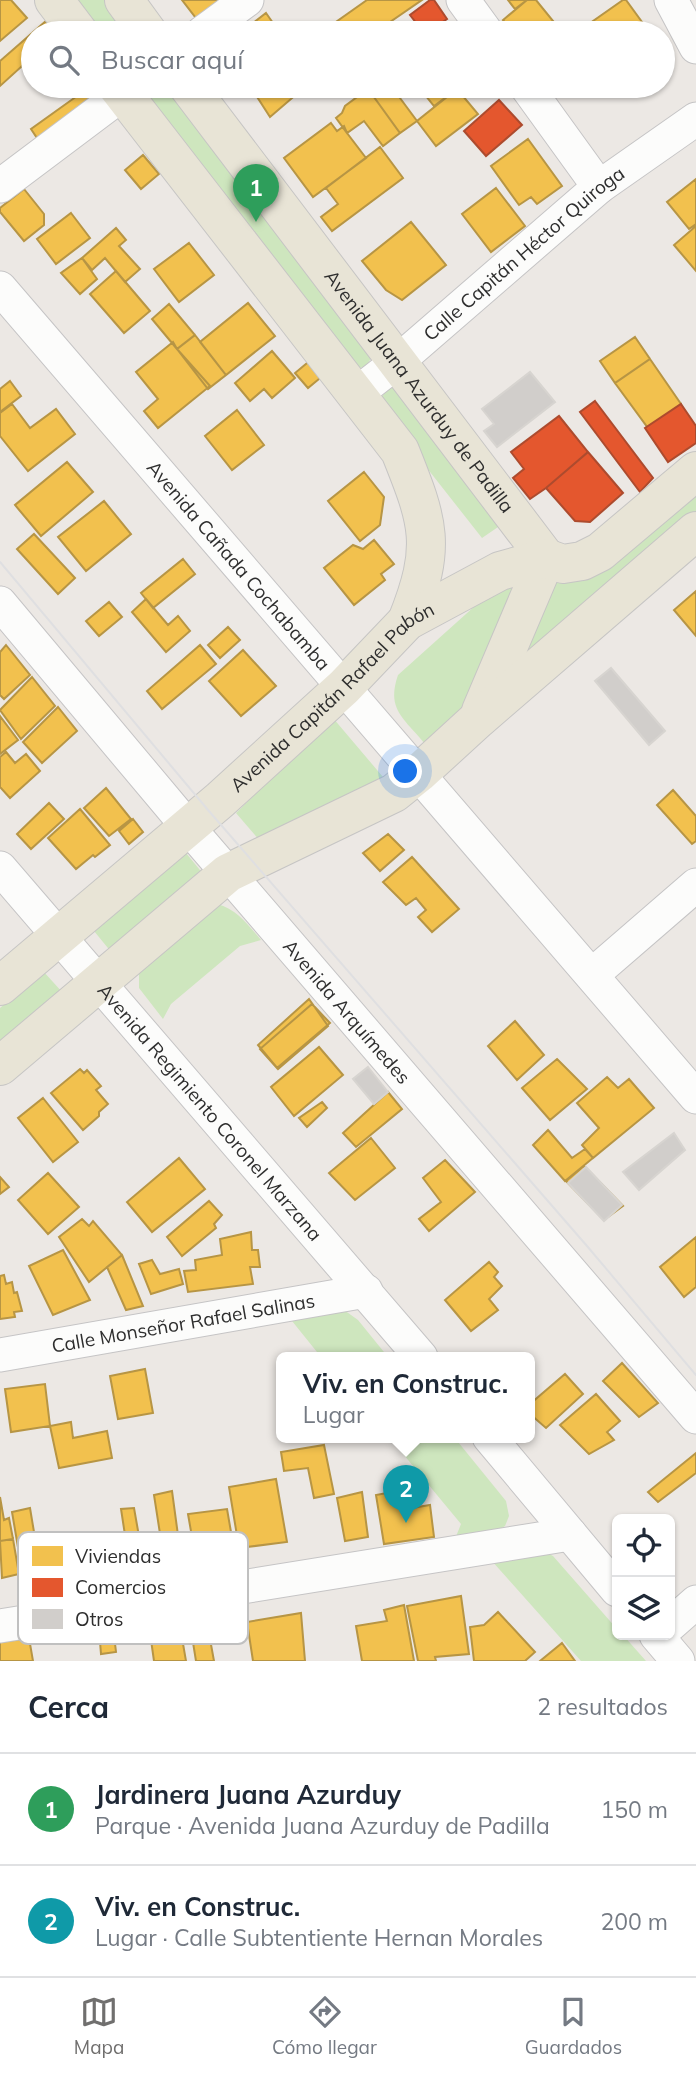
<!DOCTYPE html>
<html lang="es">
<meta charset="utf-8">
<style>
body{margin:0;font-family:Mulish,sans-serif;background:#f6f6f7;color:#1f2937}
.controls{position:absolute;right:21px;bottom:21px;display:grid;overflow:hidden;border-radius:10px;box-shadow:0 2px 5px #0004}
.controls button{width:63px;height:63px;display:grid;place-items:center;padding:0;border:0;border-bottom:2px solid #e0e1e3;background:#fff;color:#1f2937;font:35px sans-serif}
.you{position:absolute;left:406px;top:772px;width:24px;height:24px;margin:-18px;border:5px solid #fff;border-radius:50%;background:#1a73e8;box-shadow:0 0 0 10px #1a73e833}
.badge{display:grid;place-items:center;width:46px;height:46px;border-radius:50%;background:#706f6e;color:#fff;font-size:23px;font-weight:700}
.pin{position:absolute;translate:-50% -58px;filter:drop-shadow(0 2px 4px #0008)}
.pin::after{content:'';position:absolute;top:37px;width:24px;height:21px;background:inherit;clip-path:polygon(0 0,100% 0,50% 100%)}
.popup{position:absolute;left:276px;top:1352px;width:259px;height:91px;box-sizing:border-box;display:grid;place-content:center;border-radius:10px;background:#fff;filter:drop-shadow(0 2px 5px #0005);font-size:23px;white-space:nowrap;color:#747a83}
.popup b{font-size:26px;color:#1f2937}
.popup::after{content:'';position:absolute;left:50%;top:100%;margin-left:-14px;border:14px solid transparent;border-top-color:#fff}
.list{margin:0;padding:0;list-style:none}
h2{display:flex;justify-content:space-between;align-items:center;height:91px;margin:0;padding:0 28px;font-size:30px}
h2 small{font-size:23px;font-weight:400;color:#747a83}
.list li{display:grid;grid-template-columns:46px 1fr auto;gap:21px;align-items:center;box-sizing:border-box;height:112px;padding:0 28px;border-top:2px solid #e0e1e3}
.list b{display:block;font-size:26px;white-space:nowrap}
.list p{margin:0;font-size:23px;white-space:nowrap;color:#747a83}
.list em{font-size:23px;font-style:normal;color:#747a83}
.icon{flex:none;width:38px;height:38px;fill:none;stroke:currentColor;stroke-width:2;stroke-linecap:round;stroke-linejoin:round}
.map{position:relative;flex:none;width:696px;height:1661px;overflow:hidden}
.search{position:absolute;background:#fff;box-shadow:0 2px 5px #0004;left:21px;right:21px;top:21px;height:77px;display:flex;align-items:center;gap:18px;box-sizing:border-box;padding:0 24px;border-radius:38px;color:#747a83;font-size:26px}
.sheet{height:315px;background:#fff}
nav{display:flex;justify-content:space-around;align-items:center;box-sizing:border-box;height:98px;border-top:2px solid #e0e1e3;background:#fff;font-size:19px;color:#747a83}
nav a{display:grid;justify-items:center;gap:4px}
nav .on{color:#706f6e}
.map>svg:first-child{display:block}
</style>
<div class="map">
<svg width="696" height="1661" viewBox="0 0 696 1661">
<rect width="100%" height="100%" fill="#ece8e4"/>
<path fill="#cee6be" d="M73,0H109L134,33H98Z
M151,86H168L371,351L370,360L365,367L358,368L146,93Z
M390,388H398L501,525L482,538L412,449L381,397Z
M696,487V514L515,668L554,576Z
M515,585L465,705L425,744C404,718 386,710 398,675L476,605Z
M333,718L383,777L261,842L236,813Z
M186,853L204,875L112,953L94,931Z
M217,904C237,909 248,925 261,940L240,946L171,1004L163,1019L139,988V970Z
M43,971L63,993L0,1048V1008Z
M344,1310L358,1320L388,1357H321L288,1316Z
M389,1437H454L506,1501L509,1516L505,1526L497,1531L455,1539L461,1524Z
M545,1552L553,1556L617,1629V1635H623L646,1661H581L491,1560Z"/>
<path fill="#f2c14e" stroke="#b79544" stroke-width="2" d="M0,0H11L27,18L0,41Z
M182,0H226L199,22Z
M367,0H422L374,33H329L326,29Z
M508,0H527L515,9Z
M527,0H536L562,32L514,33L503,20Z
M623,0H626L642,22L626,33H576Z
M266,13L280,33H240Z
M46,21L57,33H33V56L0,86V61Z
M91,86L104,100L41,144L31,129Z
M250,86H306L270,117Z
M366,86H391L417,121L400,133Z
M418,86H461L434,106Z
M368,89L400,133L383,146L364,121L347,133L336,118L342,113L345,106Z
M457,89L478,114L436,146L417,121Z
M331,123L337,131L344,126L347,133L366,158L313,197L284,158Z
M528,139L562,186L537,204L531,197L519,205L491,166Z
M380,147L403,178L332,231L321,217L338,204L326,188Z
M143,155L159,174L141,189L125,170Z
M696,179V224L689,229L667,202Z
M496,188L525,226L491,252L462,214Z
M24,189L44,214V225L24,241L0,212V208Z
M71,213L90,238L56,264L37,239Z
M411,222L446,265L402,300L386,290L362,261Z
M696,226V271L674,245Z
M116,228L126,240L119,246L140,269L125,282L105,258L92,270L82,258Z
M189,243L214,275L179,302L154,269Z
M82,258L97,279L80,294L61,273Z
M116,271L150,311L124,333L90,294Z
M248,303L275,336L226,375L200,342Z
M169,304L195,335L177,349L152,319Z
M195,335L226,375L208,389L177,349Z
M635,337L650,359L615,383L600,361Z
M173,342L177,349L210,386L158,428L144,411L158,399L136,372Z
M272,351L295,378L272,398L264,389L250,401L235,383Z
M312,359L325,374L308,388L295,373Z
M650,359L681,404L648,428L615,383Z
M10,381L21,396L0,412V389Z
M12,404L30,428L56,409L75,434L28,471L0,436V413Z
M237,410L264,445L232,470L205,436Z
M67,462L93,492L41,536L15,505Z
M364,472L384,497L380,525L360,541L328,501Z
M104,501L131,534L86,571L58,537Z
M34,534L75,578L58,594L17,549Z
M374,540L394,564L381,574L385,580L354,605L324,568L353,545L363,549Z
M183,559L195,574L153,608L141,593Z
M696,591V636L674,610Z
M146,599L168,625L178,616L190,631L166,652L132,612Z
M109,602L122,617L99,636L86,621Z
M228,627L240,640L220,658L208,645Z
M6,645L30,675L4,699L0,695V652Z
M200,645L216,664L162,709L147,691Z
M243,650L276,686L241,716L209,681Z
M32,677L55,706L21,739L0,710Z
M58,707L77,731L42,763L23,742Z
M0,716L18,740L0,754Z
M6,752L15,763L26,754L40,771L10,798L0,787V757Z
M106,788L131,819L109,836L84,808Z
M673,790L696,816V841L692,844L657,805Z
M49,803L64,819L31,849L17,834Z
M80,809L110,845L95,857L93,855L76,869L48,838Z
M133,819L143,832L129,844L119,831Z
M388,834L404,850L380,871L363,853Z
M412,857L459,909L432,932L418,917L426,910L416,898L406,905L383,882Z
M309,999L328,1026L278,1069L258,1045Z
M312,1004L330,1023L277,1068L260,1049Z
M515,1021L544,1055L517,1080L488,1046Z
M319,1047L343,1075L294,1116L271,1087Z
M557,1059L587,1089L550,1120L522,1088Z
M80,1069L84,1073L87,1070L101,1086L96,1090L108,1104L99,1112V1116L83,1130L51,1093Z
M607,1077L618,1088L629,1079L654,1108L593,1158L582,1145L599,1128L577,1103Z
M388,1092L402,1109L356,1147L343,1133Z
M43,1098L78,1142L53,1162L18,1118Z
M322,1102L327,1108L307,1127L299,1118Z
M548,1130L572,1158L585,1149L593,1158L565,1181L533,1145Z
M371,1138L395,1168L355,1200L329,1173Z
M179,1158L205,1189L152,1232L127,1202Z
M445,1160L475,1192L429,1231L419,1219L441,1202L423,1178Z
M584,1166L623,1206L604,1220L566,1181Z
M48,1173L79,1207L48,1234L18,1200Z
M0,1177L9,1187L0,1194Z
M209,1201L222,1215L214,1224L216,1228L182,1256L167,1237Z
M82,1219L89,1226L93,1221L122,1255L89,1282L59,1237Z
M251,1232L252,1250H258L260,1267H250L253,1284L188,1292L184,1271L196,1270L195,1260L222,1255L220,1239Z
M696,1237V1287L684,1297L660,1267Z
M63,1250L90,1300L53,1315L29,1266Z
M122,1255L143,1306L126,1310L107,1267Z
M152,1260L160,1274L179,1269L183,1284L151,1294L139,1264Z
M489,1262L498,1272L494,1277L502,1286L489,1299L498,1310L471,1331L445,1300Z
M4,1275L6,1284L12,1282L14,1293L17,1292L22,1311L14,1312L15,1317L0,1319V1276Z
M622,1363L658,1403L639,1417L603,1381Z
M145,1369L153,1413L118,1419L110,1376Z
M565,1374L583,1394L546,1428L530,1414V1404Z
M45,1384L50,1426L11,1432L5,1389Z
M596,1394L620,1421L607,1432L614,1440L589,1454L560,1425Z
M71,1422L73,1438L107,1431L112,1458L59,1468L50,1426Z
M324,1445L334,1494L314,1498L308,1468L284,1471L281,1452Z
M696,1453V1473L658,1502L648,1492Z
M276,1479L287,1542L239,1548L229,1487Z
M403,1490L406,1509L430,1505L434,1537L384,1544L376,1495Z
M172,1491L180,1550L163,1553L154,1495Z
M362,1492L368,1537L345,1541L337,1498Z
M0,1497L4,1520L9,1518L13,1539L0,1541Z
M30,1508L39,1562L21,1565L12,1512Z
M134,1508L143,1559L129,1561L121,1509Z
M227,1509L235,1555L196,1560L188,1514Z
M13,1539L19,1574L2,1578L0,1541Z
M461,1596L469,1654L435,1657L436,1661H418L407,1606Z
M404,1605L414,1661H362L356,1626L387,1621L384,1610Z
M498,1612L535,1652L525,1661H474L470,1627L484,1625Z
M301,1613L305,1661H253L247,1622Z
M113,1627L116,1652L101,1654L99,1629Z
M208,1628L214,1661H196L191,1630Z
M168,1636L170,1640L182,1638L186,1661H154L151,1640Z
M29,1638L33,1661H0V1642Z
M562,1643L575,1661H540Z"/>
<path fill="#e4572e" stroke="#ad4b2e" stroke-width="2" d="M430,0H434L447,19L427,33H424L410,15Z
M499,100L522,125L486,156L464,131Z
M595,401L653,478L640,492L580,412Z
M681,404L696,426V443L668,462L645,428Z
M559,416L588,452L546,488L530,499L513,478L524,469L511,452Z
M588,452L623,493L590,522L575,521L546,488Z"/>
<path fill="#d1cecb" stroke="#d7d4d0" stroke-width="2" d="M530,372L555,402L497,447L484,431L494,424L482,409Z
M611,668L665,731L649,745L595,681Z
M368,1067L388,1092L374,1104L353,1079Z
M674,1133L685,1150L639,1190L623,1172Z
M586,1167L622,1205L604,1221L568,1183Z"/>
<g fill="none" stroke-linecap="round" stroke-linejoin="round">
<defs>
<g id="minor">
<path d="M463,0L487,33"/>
<path d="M671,0L696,47"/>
<path d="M202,33L247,0"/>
<path d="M526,86L599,187"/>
<path d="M0,186L133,86"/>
<path id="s1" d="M0,288L696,1097"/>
<path id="s2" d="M356,394L397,362L599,187L696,119"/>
<path id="s3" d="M0,603L188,827L696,1417"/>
<path id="s4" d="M0,868L421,1357"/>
<path d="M592,975L696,885"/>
<path id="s5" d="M0,1355L366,1291"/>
<path d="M489,1437L617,1590"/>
<path d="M670,1625L696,1602"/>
<path d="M0,1626L570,1534"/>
<path d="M656,1635L678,1661"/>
</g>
<g id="major">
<path d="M54,0L79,33"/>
<path d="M124,0L148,33"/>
<path d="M117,86L400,451C429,523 437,546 407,621"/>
<path id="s6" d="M188,86L546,558"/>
<path d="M481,711L546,558"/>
<path id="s7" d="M0,986L220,800L344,687L407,621L500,571L546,558L563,564L582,561L600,552L696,471"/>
<path d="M0,1066L228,873L394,793L419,773L478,719L696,531"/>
</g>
</defs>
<use href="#minor" stroke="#c5c4c5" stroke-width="35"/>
<use href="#major" stroke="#c6c5c4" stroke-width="40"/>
<use href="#minor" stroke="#fcfcfb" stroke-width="33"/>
<use href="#major" stroke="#e8e4d6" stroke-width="38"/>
<path stroke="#dfdfe1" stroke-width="2" d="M0,562L208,810L587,1246L696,1375"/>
</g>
<g text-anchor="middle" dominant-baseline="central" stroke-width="7" stroke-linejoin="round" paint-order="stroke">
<g font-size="19" fill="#2e2e2e" stroke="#fff">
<text stroke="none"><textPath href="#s2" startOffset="219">Calle Capitán Héctor Quiroga</textPath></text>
<text stroke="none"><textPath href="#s6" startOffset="383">Avenida Juana Azurduy de Padilla</textPath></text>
<text stroke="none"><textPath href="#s1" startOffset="366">Avenida Cañada Cochabamba</textPath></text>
<text stroke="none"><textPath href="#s7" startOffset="441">Avenida Capitán Rafael Pabón</textPath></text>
<text stroke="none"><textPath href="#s3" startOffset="536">Avenida Arquímedes</textPath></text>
<text stroke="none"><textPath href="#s4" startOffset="322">Avenida Regimiento Coronel Marzana</textPath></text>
<text stroke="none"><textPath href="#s5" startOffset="186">Calle Monseñor Rafael Salinas</textPath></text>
</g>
</g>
<rect x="18" y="1532" width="230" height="112" rx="10" fill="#fff" stroke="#c0c0c0" stroke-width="2"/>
<rect x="32" y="1546" width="31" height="20" fill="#f2c14e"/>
<rect x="32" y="1578" width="31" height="19" fill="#e4572e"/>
<rect x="32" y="1609" width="31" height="20" fill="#d1cecb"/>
<g font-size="19" fill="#2e2e2e">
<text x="75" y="1563">Viviendas</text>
<text x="75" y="1594">Comercios</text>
<text x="75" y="1626">Otros</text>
</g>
</svg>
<div class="controls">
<button><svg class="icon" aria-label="locate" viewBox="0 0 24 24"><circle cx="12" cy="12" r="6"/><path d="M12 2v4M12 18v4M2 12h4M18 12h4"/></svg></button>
<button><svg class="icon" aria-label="layers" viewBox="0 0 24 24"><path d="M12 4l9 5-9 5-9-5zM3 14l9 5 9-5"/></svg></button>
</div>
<div class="you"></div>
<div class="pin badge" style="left:256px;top:222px;background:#2e9e5b">1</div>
<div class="pin badge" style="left:406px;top:1523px;background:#0f9aa8">2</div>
<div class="popup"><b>Viv. en Construc.</b>Lugar</div>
<div class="search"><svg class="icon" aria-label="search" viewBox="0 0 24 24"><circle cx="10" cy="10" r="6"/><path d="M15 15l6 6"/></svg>Buscar aquí</div>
</div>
<section class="sheet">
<h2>Cerca<small>2 resultados</small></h2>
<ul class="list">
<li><span class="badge" style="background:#2e9e5b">1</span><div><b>Jardinera Juana Azurduy</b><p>Parque · Avenida Juana Azurduy de Padilla</p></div><em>150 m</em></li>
<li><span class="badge" style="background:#0f9aa8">2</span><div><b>Viv. en Construc.</b><p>Lugar · Calle Subtentiente Hernan Morales</p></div><em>200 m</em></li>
</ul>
</section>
<nav>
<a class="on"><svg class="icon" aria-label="map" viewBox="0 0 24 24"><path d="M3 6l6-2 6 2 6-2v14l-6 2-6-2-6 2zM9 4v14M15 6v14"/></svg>Mapa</a>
<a><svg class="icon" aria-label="directions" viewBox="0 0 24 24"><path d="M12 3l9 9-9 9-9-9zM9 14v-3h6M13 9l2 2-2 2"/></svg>Cómo llegar</a>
<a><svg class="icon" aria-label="saved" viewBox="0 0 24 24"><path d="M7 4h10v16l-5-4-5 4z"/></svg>Guardados</a>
</nav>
